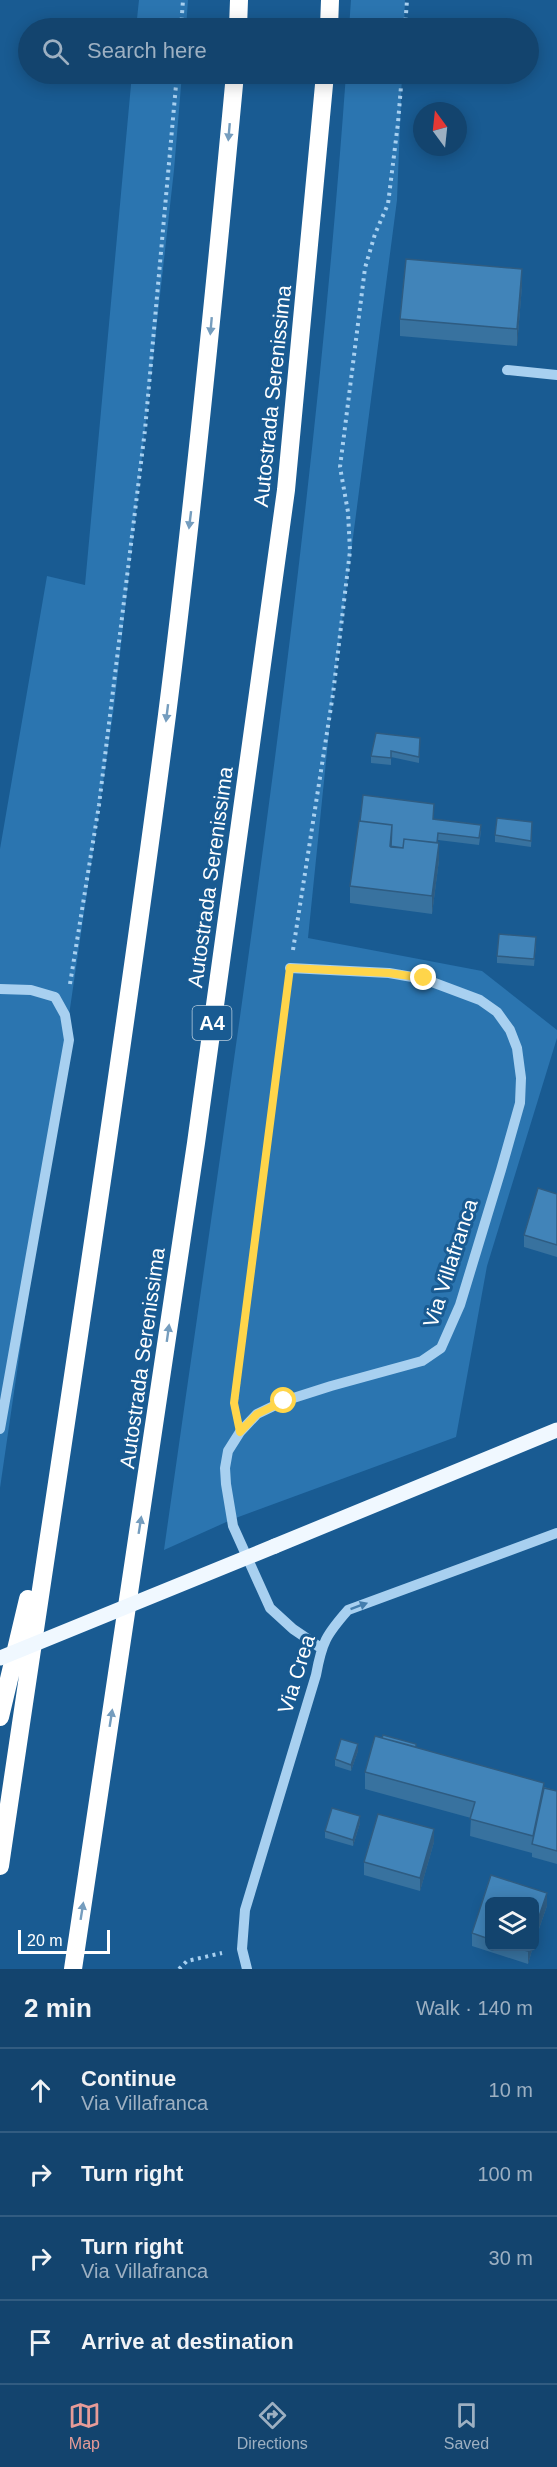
<!DOCTYPE html>
<html lang="en">
<head>
<meta charset="utf-8">
<style>
  body { margin:0; font-family:Helvetica,sans-serif; background:#1c4b73; color:#f1f3f6 }
  .controls { position:absolute; right:18px; bottom:18px; display:grid; overflow:hidden; border-radius:9px; box-shadow:0 3px 15px #0003 }
  .controls button { width:54px; height:54px; display:grid; place-items:center; padding:0; border:0; border-bottom:2px solid #325c81; background:#13446e; color:#f1f3f6; font:30px sans-serif }
  .compass { position:absolute; left:413px; top:102px; width:54px; height:54px; border-radius:50%; background:#13446e; box-shadow:0 3px 15px #0003; rotate:345deg }
  .scale { position:absolute; left:18px; bottom:15px; width:92px; box-sizing:border-box; padding-left:6px; border:3px solid #fff; border-top:0; font-size:16px; line-height:21px; white-space:nowrap; color:#fff; -webkit-text-stroke:4px #195b92; paint-order:stroke }
  .stop { position:absolute; width:18px; height:18px; margin:-14px; border:4px solid #ffd54a; border-radius:50%; background:#fff }
  .stop.end { background:#ffd54a; border-color:#fff; box-shadow:0 2px 6px #0008 }
  .list { margin:0; padding:0; list-style:none }
  h2 { display:flex; justify-content:space-between; align-items:center; height:78px; margin:0; padding:0 24px; font-size:26px }
  h2 small { font-size:20px; font-weight:400; color:#9db0c2 }
  .list li { display:grid; grid-template-columns:39px 1fr auto; gap:18px; align-items:center; box-sizing:border-box; height:84px; padding:0 24px; border-top:2px solid #325c81 }
  .list b { display:block; font-size:22px; white-space:nowrap }
  .list p { margin:0; font-size:20px; white-space:nowrap; color:#9db0c2 }
  .list em { font-size:20px; font-style:normal; color:#9db0c2 }
  .icon { flex:none; width:33px; height:33px; fill:none; stroke:currentColor; stroke-width:2; stroke-linecap:round; stroke-linejoin:round }
  .map { position:relative; flex:none; width:557px; height:1969px; overflow:hidden }
  .search { position:absolute; background:#13446e; box-shadow:0 3px 15px #0003; left:18px; right:18px; top:18px; height:66px; display:flex; align-items:center; gap:15px; box-sizing:border-box; padding:0 21px; border-radius:33px; color:#9db0c2; font-size:22px }
  .sheet { height:414px; background:#13446e }
  nav { display:flex; justify-content:space-around; align-items:center; box-sizing:border-box; height:84px; border-top:2px solid #325c81; background:#13446e; font-size:16px; color:#9db0c2 }
  nav a { display:grid; justify-items:center; gap:3px }
  nav .on { color:#e69b98 }
  .map>svg:first-child { display:block }
  .green { fill:#2b75b0 }
  .lines { fill:none; stroke-linecap:round; stroke-linejoin:round }
  .path { stroke:#a8d0f0; stroke-width:4; stroke-dasharray:3 4.5; stroke-linecap:butt }
  .minor { stroke:#a8d0f0; stroke-width:10 }
  .major { stroke:#f0f8ff; stroke-width:15 }
  .highway { stroke:#fff; stroke-width:18 }
  .major-bridge { stroke:#f0f8ff; stroke-width:15 }
  .wall { fill:#38729f }
  .shaded-wall { fill:#2e5c82 }
  .building { fill:#4184b9; stroke:#2e5c82; stroke-width:1.5 }
  .oneway { fill:#759dbe }
  .oneway2 { fill:#447eae }
  .route { stroke:#ffd54a; stroke-width:8 }
  .labels { text-anchor:middle; dominant-baseline:central; stroke-width:6; stroke-linejoin:round; paint-order:stroke }
  .shield { fill:#195b92; stroke:#bacede; stroke-width:1.5 }
  .shield-label { font-size:20px; font-weight:bold; fill:#fff }
  .street-label { font-size:21px; fill:#fff; stroke:#195b92 }
</style>
</head>
<body>
<div class="map">
<svg width="557" height="1969" viewBox="0 0 557 1969">
  <rect width="100%" height="100%" fill="#195b92"/>
  <!-- green -->
  <path class="green" d="M139,0H188L186,28H136Z
    M351,0H405L404,28H349Z
    M132,74H182L174,170L114,707L0,1488V849L47,576L85,585Z
    M346,74H402L397,200L334,683L308,938L482,971L557,1030V1038L487,1266L456,1437L233,1519L164,1550C233,1059 311,568 346,74Z"/>
  <g class="lines">
    <!-- path -->
    <path class="path" d="M181,28L183,0
      M405,28L407,0
      M293,950L333,694L350,551L348,512L340,467L365,268L375,234L388,204L398,123L402,74
      M70,984L99,805L145,430L177,74
      M235,1408L288,987
      M179,1969L187,1961L222,1953"/>
    <!-- minor -->
    <path class="minor" d="M507,370L557,375
      M290,968L389,973L424,979L480,1000L497,1012L510,1030L517,1048L521,1078L520,1103L501,1170L460,1305L441,1348L422,1361L331,1386L284,1401L257,1414L240,1432L228,1451L225,1468L226,1484L233,1526L270,1608L293,1629L321,1648
      M0,989L31,990L55,997L65,1015L69,1040L0,1429
      M247,1969L242,1949L245,1910L316,1675C322,1642 326,1635 348,1610L557,1533"/>
    <!-- major -->
    <path class="major" d="M275,1546L557,1430"/>
    <!-- highway -->
    <path class="highway" d="M238,28L239,0
      M329,28L330,0
      M0,1717L28,1599
      M0,1866C56,1482 117,1099 167,715C194,502 215,288 235,74
      M73,1969L196,1143L286,490L325,74"/>
    <!-- major-bridge -->
    <path class="major-bridge" d="M0,1658L275,1546"/>
  </g>
  <!-- wall -->
  <path class="wall" d="M522,286L517,346L400,336V319Z
    M420,738L419,763L391,757V765L371,763V756Z
    M434,810L433,819L481,831L479,845L438,840L439,860L432,914L350,903V886Z
    M532,829L531,847L495,842V835Z
    M536,944L534,966L497,963V956Z
    M557,1194V1257L524,1247V1235Z
    M416,1748L557,1791V1864L532,1857V1853L470,1836L471,1818L365,1789V1772Z
    M358,1751L351,1771L335,1766V1759Z
    M360,1823L353,1846L325,1838V1831Z
    M434,1842L420,1891L364,1875V1862Z
    M491,1875L547,1893V1906L534,1943V1902H489V1947H533L528,1964L472,1946V1933Z"/>
  <!-- shaded-wall -->
  <path class="shaded-wall" d="M522,269V286L517,346V329Z
    M439,843V860L432,914V896Z
    M358,1744V1751L351,1771V1765Z
    M360,1816V1823L353,1846V1840Z
    M434,1829V1842L420,1891V1878Z
    M547,1893V1906L534,1943V1931Z
    M529,1947H533L528,1964V1951Z"/>
  <!-- building -->
  <path class="building" d="M406,259L522,269L517,329L400,319Z
    M376,733L420,738L419,757L391,751V758L371,756Z
    M363,795L434,804L433,819L481,825L479,838L438,833L437,843L404,839L403,848L391,847L392,825L360,821Z
    M497,818L532,822L531,841L495,835Z
    M359,821L392,825L390,846L403,848L404,839L439,843L432,896L350,886Z
    M499,934L536,937L534,959L497,956Z
    M538,1188L557,1194V1245L524,1235Z
    M383,1735L416,1744V1747L382,1738Z
    M375,1736L544,1783L533,1836L470,1819L475,1802L365,1772Z
    M341,1739L358,1744L351,1765L335,1759Z
    M544,1788L557,1791V1851L532,1844Z
    M332,1808L360,1816L353,1840L325,1831Z
    M378,1814L434,1829L420,1878L364,1862Z
    M491,1875L547,1893L534,1931V1902H489V1939L472,1933Z
    M513,1947H529L528,1951Z"/>
  <!-- one-way arrows -->
  <defs><path id="oneway-solid" d="M-6-.8H1V-3.2L6.5 0L1 3.2V.8H-6Z" transform="scale(1.5)"/></defs>
  <g class="oneway">
    <use href="#oneway-solid" transform="translate(229 132) rotate(95)"/>
    <use href="#oneway-solid" transform="translate(211 326) rotate(95)"/>
    <use href="#oneway-solid" transform="translate(190 520) rotate(97)"/>
    <use href="#oneway-solid" transform="translate(167 713) rotate(97)"/>
    <use href="#oneway-solid" transform="translate(168 1333) rotate(-82)"/>
    <use href="#oneway-solid" transform="translate(140 1525) rotate(-81)"/>
    <use href="#oneway-solid" transform="translate(111 1718) rotate(-81)"/>
    <use href="#oneway-solid" transform="translate(82 1911) rotate(-81)"/>
  </g>
  <use class="oneway2" href="#oneway-solid" transform="translate(359 1606) rotate(-20)"/>
  <g class="lines">
    <!-- route -->
    <path class="route" d="M284,1401L257,1414L240,1432L234,1403L290,968L389,973L424,978"/>
  </g>
  <g class="labels">
    <!-- shield labels -->
    <rect class="shield" x="192.5" y="1006" width="39" height="34" rx="4.5"/>
    <g class="shield-label">
      <text x="212" y="1023">A4</text>
    </g>
    <!-- street labels -->
    <g class="street-label">
      <text transform="translate(272 396) rotate(-84)">Autostrada Serenissima</text>
      <text transform="translate(210 877) rotate(-82)">Autostrada Serenissima</text>
      <text transform="translate(450 1263) rotate(-72)">Via Villafranca</text>
      <text transform="translate(142 1358) rotate(-82)">Autostrada Serenissima</text>
      <text transform="translate(296 1674) rotate(-73)">Via Crea</text>
    </g>
  </g>
</svg>
<div class="controls">
<button><svg class="icon" aria-label="layers" viewBox="0 0 24 24"><path d="M12 4l9 5-9 5-9-5zM3 14l9 5 9-5"/></svg></button>
</div>
<svg class="compass" viewBox="-18 -18 36 36"><path d="M0-13l5 13h-10z" fill="#e53935"/><path d="M0 13l5-13h-10z" fill="#9db0c2"/></svg>
<div class="scale">20 m</div>
<div class="stop" style="left:284px;top:1401px"></div>
<div class="stop end" style="left:424px;top:978px"></div>
<div class="search"><svg class="icon" aria-label="search" viewBox="0 0 24 24"><circle cx="10" cy="10" r="6"/><path d="M15 15l6 6"/></svg>Search here</div>
</div>
<section class="sheet">
<h2>2 min<small>Walk · 140 m</small></h2>
<ul class="list">
<li><svg class="icon" aria-label="ahead" viewBox="0 0 24 24"><path d="M12 20V5M6 11l6-6 6 6"/></svg><div><b>Continue</b><p>Via Villafranca</p></div><em>10 m</em></li>
<li><svg class="icon" aria-label="right" viewBox="0 0 24 24"><path d="M7 20v-9h11M14 6l5 5-5 5"/></svg><div><b>Turn right</b></div><em>100 m</em></li>
<li><svg class="icon" aria-label="right" viewBox="0 0 24 24"><path d="M7 20v-9h11M14 6l5 5-5 5"/></svg><div><b>Turn right</b><p>Via Villafranca</p></div><em>30 m</em></li>
<li><svg class="icon" aria-label="arrive" viewBox="0 0 24 24"><path d="M6 21V4h12l-3 4 3 4H6"/></svg><div><b>Arrive at destination</b></div></li>
</ul>
</section>
<nav>
<a class="on"><svg class="icon" aria-label="map" viewBox="0 0 24 24"><path d="M3 6l6-2 6 2 6-2v14l-6 2-6-2-6 2zM9 4v14M15 6v14"/></svg>Map</a>
<a><svg class="icon" aria-label="directions" viewBox="0 0 24 24"><path d="M12 3l9 9-9 9-9-9zM9 14v-3h6M13 9l2 2-2 2"/></svg>Directions</a>
<a><svg class="icon" aria-label="saved" viewBox="0 0 24 24"><path d="M7 4h10v16l-5-4-5 4z"/></svg>Saved</a>
</nav>
</body>
</html>
